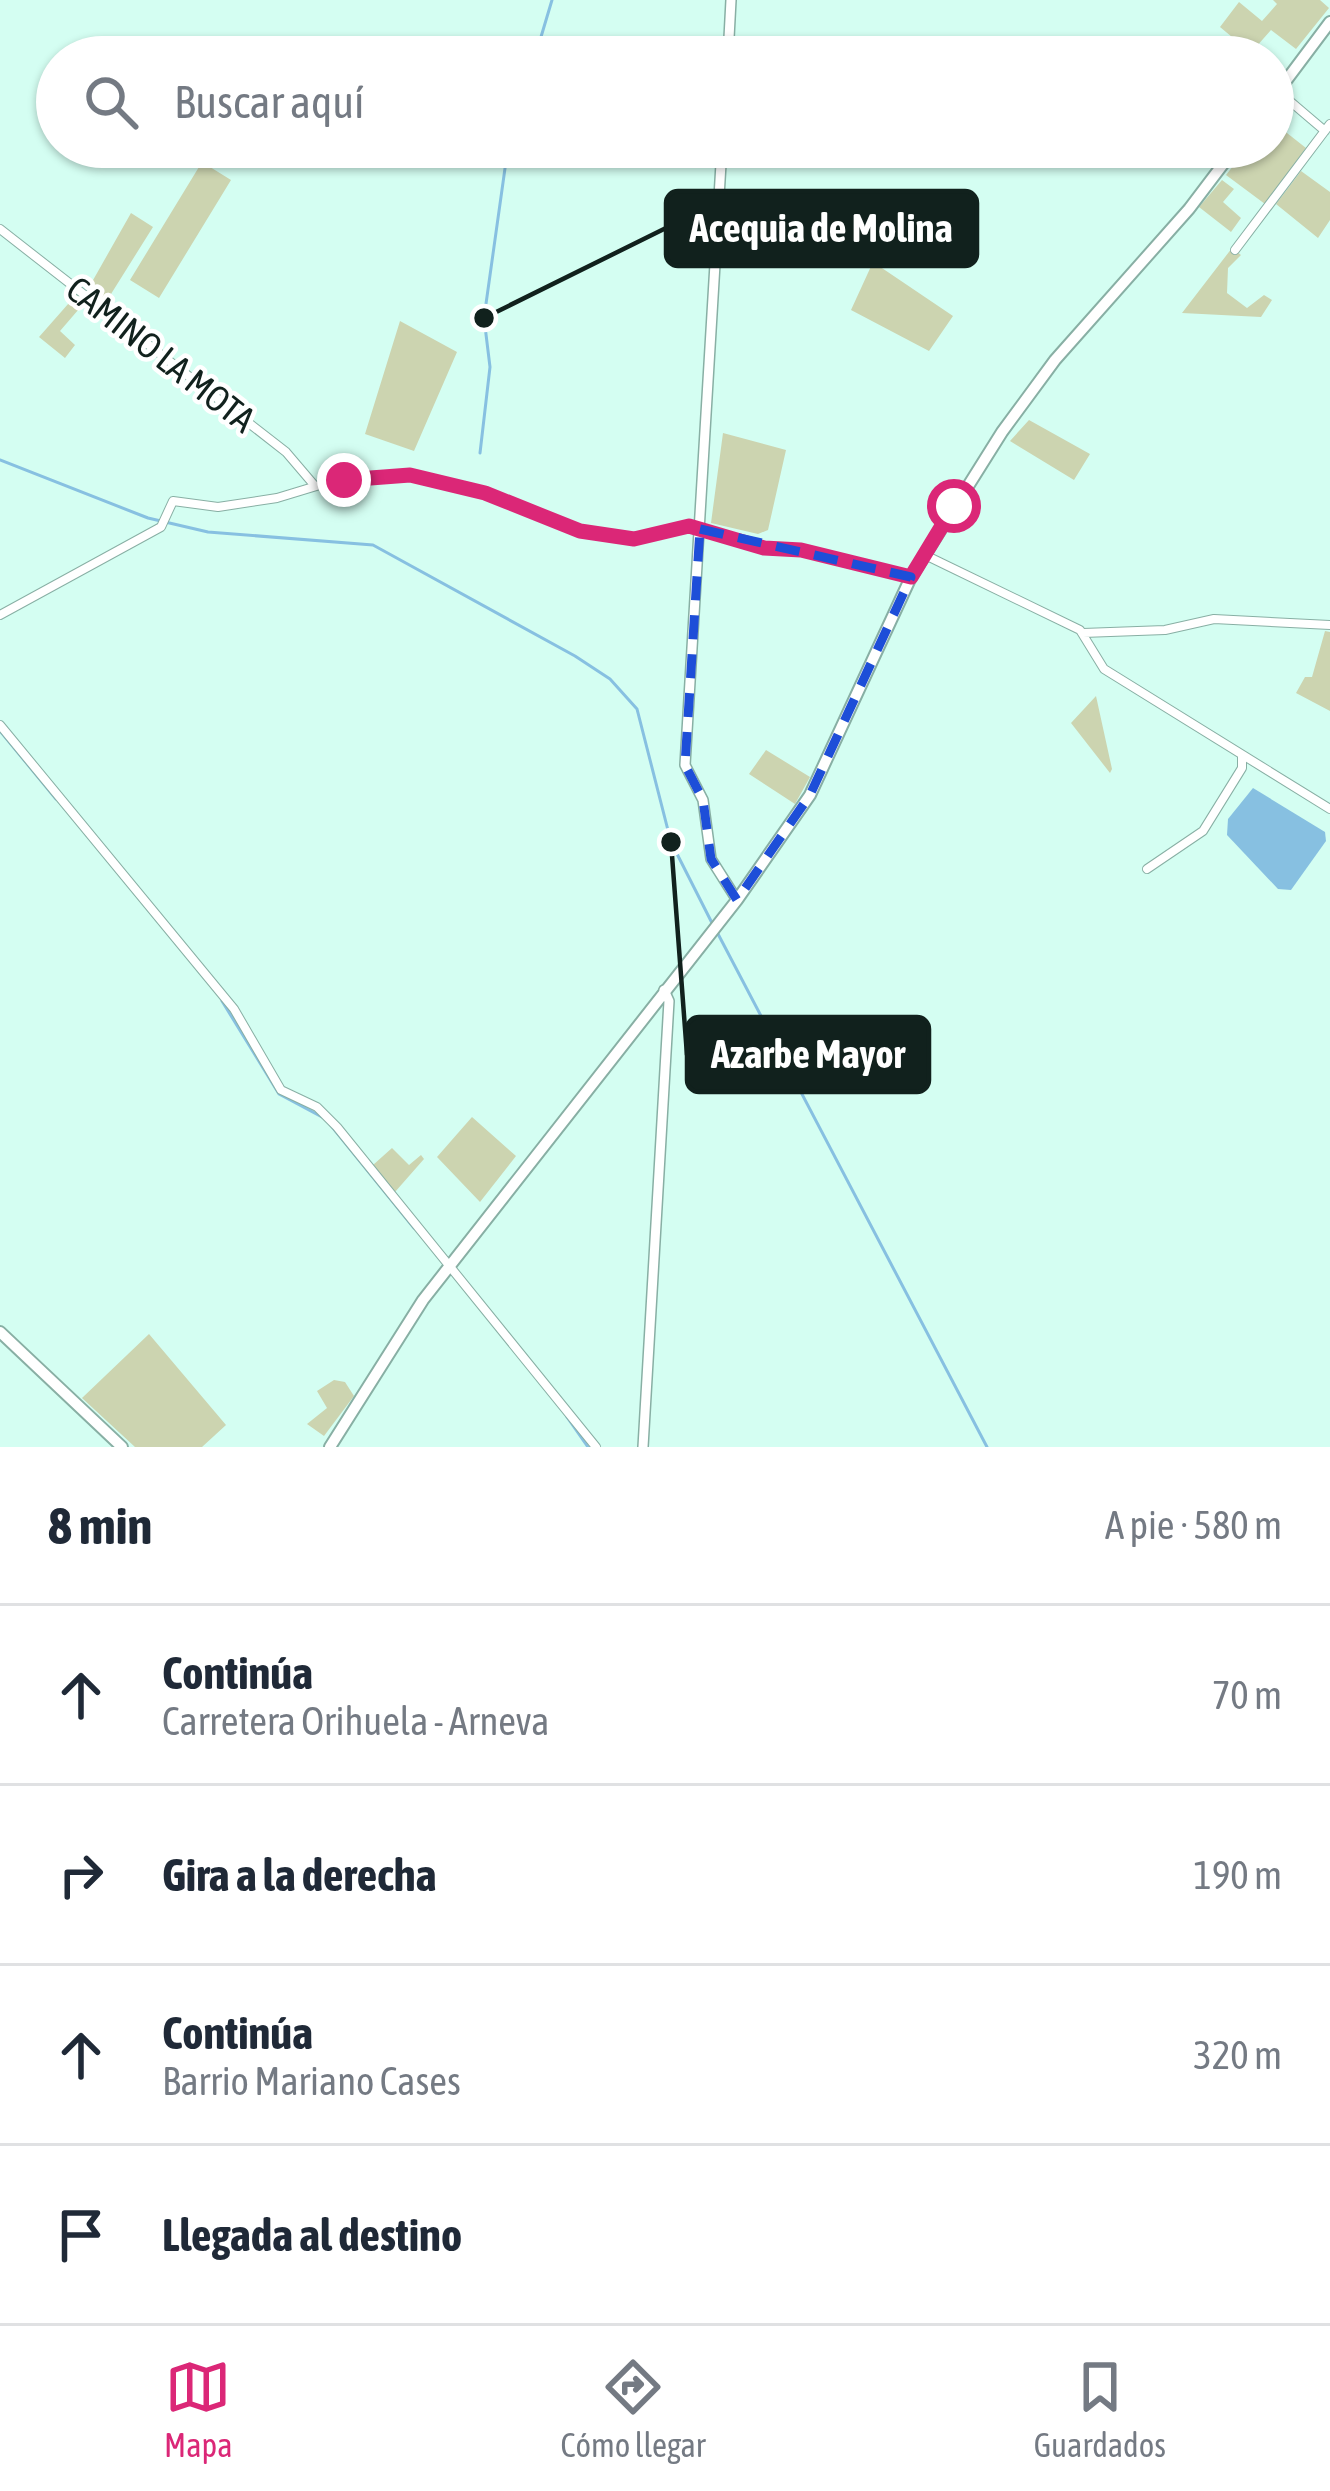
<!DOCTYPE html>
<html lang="es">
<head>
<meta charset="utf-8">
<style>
  body { margin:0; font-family:"Asap Condensed",sans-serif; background:#f2f2f3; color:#1f2937 }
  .stop { position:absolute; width:36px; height:36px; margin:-27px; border:9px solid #db2777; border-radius:50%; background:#fff }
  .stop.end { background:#db2777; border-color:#fff; box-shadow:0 3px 12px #0008 }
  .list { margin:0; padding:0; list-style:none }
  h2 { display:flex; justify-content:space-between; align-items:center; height:156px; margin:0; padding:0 48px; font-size:51px }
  h2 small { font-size:39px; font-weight:400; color:#747a83 }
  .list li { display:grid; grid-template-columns:78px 1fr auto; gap:36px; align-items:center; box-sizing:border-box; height:180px; padding:0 48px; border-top:3px solid #e0e1e3 }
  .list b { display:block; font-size:45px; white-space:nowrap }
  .list p { margin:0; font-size:39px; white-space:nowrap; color:#747a83 }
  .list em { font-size:39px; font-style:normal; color:#747a83 }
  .icon { flex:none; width:66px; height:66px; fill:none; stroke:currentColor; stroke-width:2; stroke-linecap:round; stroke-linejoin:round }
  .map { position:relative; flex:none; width:1330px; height:1447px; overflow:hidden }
  .search { position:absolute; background:#fff; box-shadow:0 3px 9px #0004; left:36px; right:36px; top:36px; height:132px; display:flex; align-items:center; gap:30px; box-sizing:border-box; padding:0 42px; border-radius:66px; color:#747a83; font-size:45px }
  .sheet { height:876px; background:#fff }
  nav { display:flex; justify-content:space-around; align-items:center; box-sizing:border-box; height:168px; border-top:3px solid #e0e1e3; background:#fff; font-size:33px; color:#747a83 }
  nav a { display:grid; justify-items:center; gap:6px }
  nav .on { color:#db2777 }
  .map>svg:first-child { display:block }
  .green { fill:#ccd4b0 }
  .water { fill:#87c0e1 }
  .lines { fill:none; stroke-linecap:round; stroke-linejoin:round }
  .stream { stroke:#87c0e1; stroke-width:3 }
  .minor-casing { stroke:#88afa4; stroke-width:10 }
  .tertiary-casing { stroke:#88afa4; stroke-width:12 }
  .secondary-casing { stroke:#88afa4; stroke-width:14 }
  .minor { stroke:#fff; stroke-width:8 }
  .tertiary { stroke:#fff; stroke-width:9 }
  .secondary { stroke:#fff; stroke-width:10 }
  .route { stroke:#db2777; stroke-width:15 }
  .marked { fill:none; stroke:#1d4ed8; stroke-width:9; stroke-dasharray:24 15; stroke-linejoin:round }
  .labels { text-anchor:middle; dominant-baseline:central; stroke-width:9; stroke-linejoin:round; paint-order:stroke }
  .street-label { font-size:36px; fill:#11211d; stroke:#fff }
  .leader { fill:none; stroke:#11211d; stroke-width:4.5 }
  .callout-dot { fill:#11211d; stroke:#fff; stroke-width:4.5 }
  .callout { fill:#11211d; stroke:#11211d; stroke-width:4.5 }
  .callout-label { font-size:39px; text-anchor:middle; font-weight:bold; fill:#fff }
</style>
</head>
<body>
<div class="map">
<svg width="1330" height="1447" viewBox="0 0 1330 1447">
  <rect width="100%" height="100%" fill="#d4fef2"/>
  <!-- green -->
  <path class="green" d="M1273,0H1320L1329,8L1296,49L1271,30L1256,47L1267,57H1256L1220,27L1239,2L1262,21L1277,4Z
    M1273,122L1306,148L1265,204L1226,175L1248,147H1273Z
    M202,162L231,180L159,298L130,280Z
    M1301,171L1330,192V220L1318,238L1276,204Z
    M1222,180L1234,189L1223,202L1241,218L1231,232L1199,207Z
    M131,213L153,227L106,302L88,289Z
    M1232,248L1241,255L1228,268L1227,293L1247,308L1264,295L1272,300L1261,317L1182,313Z
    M873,262L953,316L929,351L851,310Z
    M76,295L85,302L60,331L75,345L65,358L39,337Z
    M400,321L457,352L414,451L365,434Z
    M1029,420L1090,454L1074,480L1010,441Z
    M723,433L786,450L768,530L758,534L711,523Z
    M1325,631L1330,632V711L1296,693L1305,677H1312Z
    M1096,696L1112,769L1110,773L1071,723Z
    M766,750L810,777L795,804L749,774Z
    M472,1117L516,1156L480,1202L437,1157Z
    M392,1148L409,1165L421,1155L424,1159L395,1192L373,1165Z
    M149,1334L226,1425L202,1447H135L82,1398Z
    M334,1380L345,1382L354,1396L324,1436L307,1424L327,1408L317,1391Z"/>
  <!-- water -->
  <path class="water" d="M1253,788L1325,832L1326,841L1291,890L1278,889L1227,835L1228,819Z"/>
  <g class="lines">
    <!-- stream -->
    <path class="stream" d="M535,57L552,0
      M480,453L490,367L484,318L508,147
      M0,460L148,518L208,532L373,545L575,656L610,679L637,709L671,842L712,923
      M1,732L56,799
      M717,932L987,1447
      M222,1001L279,1094L322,1117
      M329,1123L414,1228
      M567,1417L588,1447"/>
    <!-- minor casing -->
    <g class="minor-casing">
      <path id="minor" d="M1278,91L1325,131
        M0,229L286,452L315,486
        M1235,250L1330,124
        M925,555L1080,630L1104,669L1330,809
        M0,615L161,527L173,501L218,507L277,498L333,481L410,475L485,493L580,531L634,539L689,527L764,548L801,550L911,577
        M1083,633L1165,630L1214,619L1330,625
        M0,725L234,1009L281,1090L317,1107L337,1127L596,1447
        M1147,869L1203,831L1242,768V756"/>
    </g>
    <!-- tertiary casing -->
    <g class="tertiary-casing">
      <path id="tertiary" d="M728,57L731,0
        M722,147L685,765L703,800L711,859L737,900
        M643,1447L669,1001L664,990"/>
    </g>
    <!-- secondary casing -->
    <g class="secondary-casing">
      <path id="secondary" d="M1273,98L1330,22
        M0,1332L122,1447
        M330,1447L423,1300L737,900L810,795L911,577L1002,432L1055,360L1189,209L1236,147"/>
    </g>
    <!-- minor -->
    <use href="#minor" class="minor"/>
    <!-- tertiary -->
    <use href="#tertiary" class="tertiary"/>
    <!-- secondary -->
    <use href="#secondary" class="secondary"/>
  </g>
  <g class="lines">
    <!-- route -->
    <path class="route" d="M344,480L410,475L485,493L580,531L634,539L689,526L764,548L801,550L911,577L954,506"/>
  </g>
  <!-- marked area -->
  <path class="marked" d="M700,529L911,577L810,795L737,900L711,859L703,800L685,765Z"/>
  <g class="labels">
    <!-- street labels -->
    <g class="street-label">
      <text transform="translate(161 354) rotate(38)">CAMINO LA MOTA</text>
    </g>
  </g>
  <!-- callouts -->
  <path class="leader" d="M484 318L666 228M671 842L687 1055"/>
  <g class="callout-dot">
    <circle cx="484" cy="318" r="12"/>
    <circle cx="671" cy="842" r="12"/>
  </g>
  <g class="callout">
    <rect x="666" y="191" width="311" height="75" rx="12"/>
    <rect x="687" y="1017" width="242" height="75" rx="12"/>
  </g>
  <g class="callout-label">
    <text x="821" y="242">Acequia de Molina</text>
    <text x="808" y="1068">Azarbe Mayor</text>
  </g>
</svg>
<div class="stop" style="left:954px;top:506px"></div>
<div class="stop end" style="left:344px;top:480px"></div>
<div class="search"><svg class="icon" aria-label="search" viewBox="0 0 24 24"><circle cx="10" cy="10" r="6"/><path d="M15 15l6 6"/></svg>Buscar aquí</div>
</div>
<section class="sheet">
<h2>8 min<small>A pie · 580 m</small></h2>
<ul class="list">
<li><svg class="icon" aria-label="ahead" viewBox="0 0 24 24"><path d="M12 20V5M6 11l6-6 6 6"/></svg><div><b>Continúa</b><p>Carretera Orihuela - Arneva</p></div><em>70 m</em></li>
<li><svg class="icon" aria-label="right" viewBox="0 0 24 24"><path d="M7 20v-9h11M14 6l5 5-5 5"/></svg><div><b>Gira a la derecha</b></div><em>190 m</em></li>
<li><svg class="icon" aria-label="ahead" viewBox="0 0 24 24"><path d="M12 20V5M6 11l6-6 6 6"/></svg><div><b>Continúa</b><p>Barrio Mariano Cases</p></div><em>320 m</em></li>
<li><svg class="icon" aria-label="arrive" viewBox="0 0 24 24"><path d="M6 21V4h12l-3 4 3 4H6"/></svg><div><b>Llegada al destino</b></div></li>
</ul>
</section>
<nav>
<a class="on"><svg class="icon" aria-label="map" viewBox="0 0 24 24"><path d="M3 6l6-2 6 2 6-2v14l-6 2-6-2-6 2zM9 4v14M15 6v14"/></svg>Mapa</a>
<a><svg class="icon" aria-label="directions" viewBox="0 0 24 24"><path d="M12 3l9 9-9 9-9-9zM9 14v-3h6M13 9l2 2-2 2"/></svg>Cómo llegar</a>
<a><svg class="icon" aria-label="saved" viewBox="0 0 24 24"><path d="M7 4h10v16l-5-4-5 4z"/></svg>Guardados</a>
</nav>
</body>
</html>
